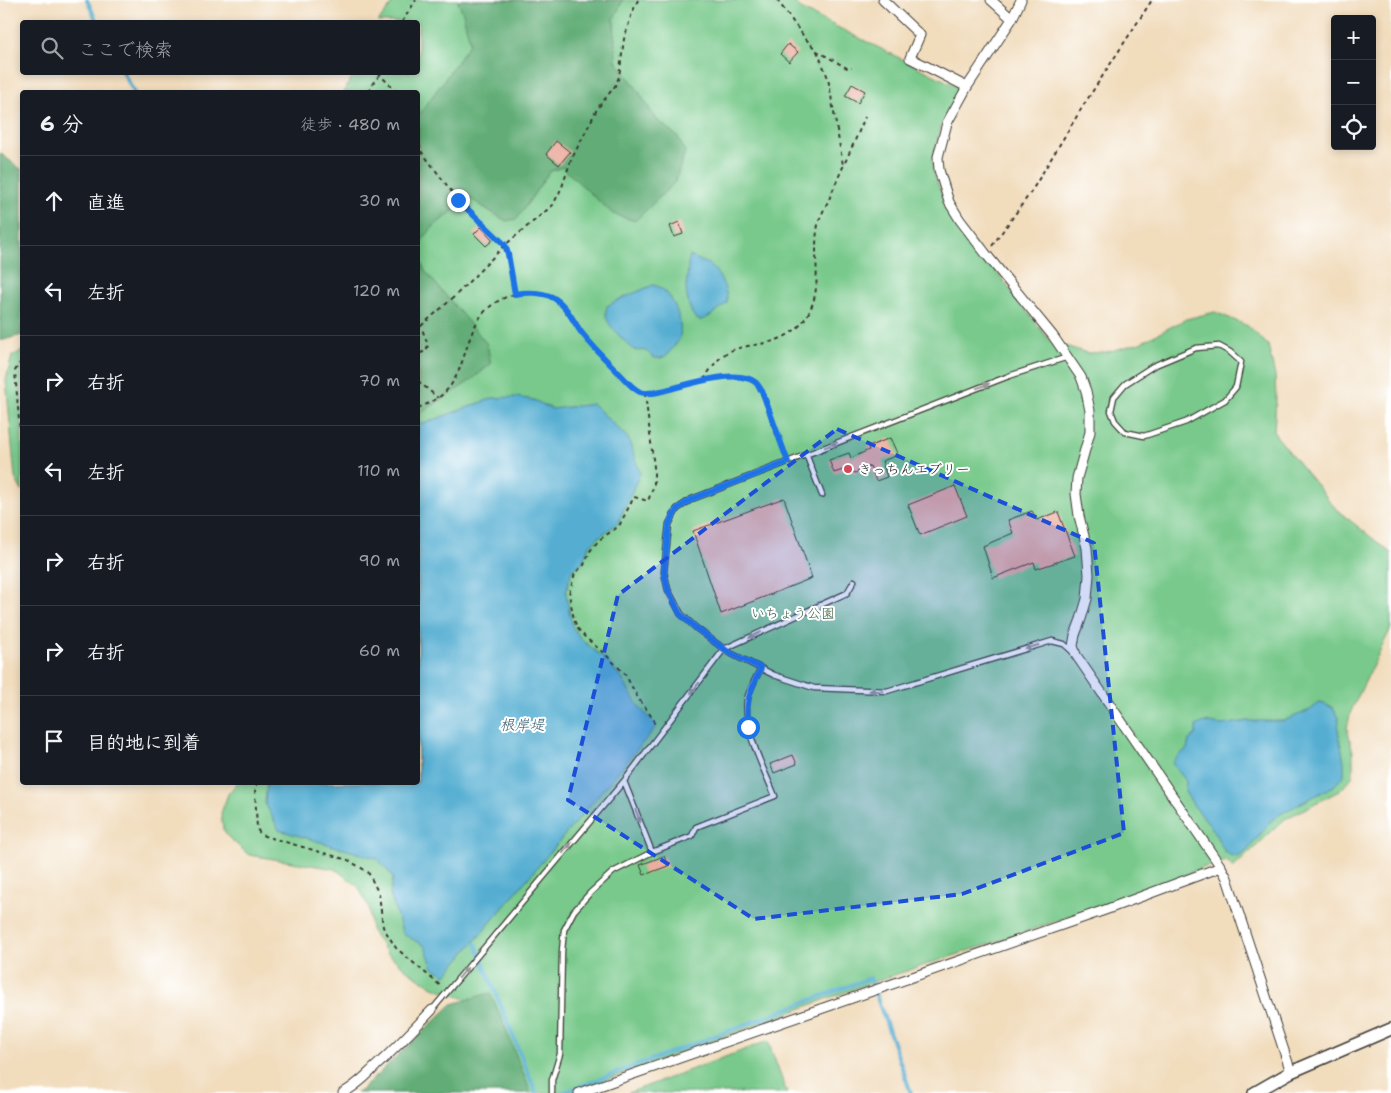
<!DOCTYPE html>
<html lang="ja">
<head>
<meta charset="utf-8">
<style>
  body { margin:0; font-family:"Shantell Sans","Klee One",sans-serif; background:#20242c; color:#f1f3f6 }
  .controls { position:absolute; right:15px; top:15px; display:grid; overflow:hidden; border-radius:5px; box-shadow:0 2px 8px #0003 }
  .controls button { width:45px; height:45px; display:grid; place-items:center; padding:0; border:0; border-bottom:1px solid #363941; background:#171b24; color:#f1f3f6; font:25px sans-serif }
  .stop { position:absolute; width:15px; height:15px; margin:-11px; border:4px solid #1a73e8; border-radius:50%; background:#fff }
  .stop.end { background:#1a73e8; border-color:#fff; box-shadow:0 1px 5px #0008 }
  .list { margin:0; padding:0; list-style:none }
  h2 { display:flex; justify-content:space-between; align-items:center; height:65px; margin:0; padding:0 20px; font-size:21px }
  h2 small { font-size:16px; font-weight:400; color:#9ea1a6 }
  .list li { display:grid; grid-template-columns:32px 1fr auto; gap:15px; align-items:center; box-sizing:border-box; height:90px; padding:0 20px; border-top:1px solid #363941 }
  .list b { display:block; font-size:19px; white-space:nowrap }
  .list em { font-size:16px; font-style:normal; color:#9ea1a6 }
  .icon { flex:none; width:28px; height:28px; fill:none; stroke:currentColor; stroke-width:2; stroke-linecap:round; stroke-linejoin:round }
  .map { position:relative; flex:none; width:1391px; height:1093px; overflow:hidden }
  .search { position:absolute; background:#171b24; box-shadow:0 2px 8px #0003; left:20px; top:20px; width:400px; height:55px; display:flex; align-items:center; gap:12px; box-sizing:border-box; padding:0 18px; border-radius:5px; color:#9ea1a6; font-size:19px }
  .panel { position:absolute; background:#171b24; box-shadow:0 2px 8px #0003; left:20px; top:90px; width:400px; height:695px; border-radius:5px }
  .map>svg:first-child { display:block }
  .green { fill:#78c98b; stroke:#4a7254 }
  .forest { fill:#62ad77; stroke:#3f644a }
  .water { fill:#55aed2; stroke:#386577 }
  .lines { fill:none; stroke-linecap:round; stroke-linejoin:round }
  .stream { stroke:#55aed2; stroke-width:4 }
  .building { fill:#ebada0 }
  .service-casing { stroke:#3c3934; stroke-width:7 }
  .minor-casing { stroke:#3c3934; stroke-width:11 }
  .tertiary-casing { stroke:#3c3934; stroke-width:14 }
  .path { stroke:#3c3934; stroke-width:2; stroke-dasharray:4 4; stroke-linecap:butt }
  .service { stroke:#fff; stroke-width:4.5 }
  .minor { stroke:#fff; stroke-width:9 }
  .tertiary { stroke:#fff; stroke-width:11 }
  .oneway { fill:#999 }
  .route { stroke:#1a73e8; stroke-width:6 }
  .marked { fill:#1d4ed8; fill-opacity:0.2; stroke:#1d4ed8; stroke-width:4; stroke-dasharray:10 6; stroke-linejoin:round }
  .poi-dot { fill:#d1495b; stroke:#fff; stroke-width:2 }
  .labels { text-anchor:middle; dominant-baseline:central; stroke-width:4; stroke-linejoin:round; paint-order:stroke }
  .poi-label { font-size:14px; fill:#1c1c1c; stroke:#fff; text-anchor:start }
  .park-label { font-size:14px; fill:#416148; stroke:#fff }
  .water-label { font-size:15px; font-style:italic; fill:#365e6e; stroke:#fff }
</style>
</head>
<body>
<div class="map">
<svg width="1391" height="1093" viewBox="0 0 1391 1093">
  <rect width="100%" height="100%" fill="#fff"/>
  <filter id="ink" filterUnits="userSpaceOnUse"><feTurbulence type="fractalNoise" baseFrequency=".02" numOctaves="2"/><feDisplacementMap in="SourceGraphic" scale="10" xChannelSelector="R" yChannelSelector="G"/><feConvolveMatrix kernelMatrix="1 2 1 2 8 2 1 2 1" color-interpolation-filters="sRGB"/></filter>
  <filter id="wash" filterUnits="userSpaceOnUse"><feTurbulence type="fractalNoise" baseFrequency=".0096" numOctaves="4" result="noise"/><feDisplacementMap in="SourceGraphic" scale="20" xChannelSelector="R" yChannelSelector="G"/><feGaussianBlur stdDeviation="1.12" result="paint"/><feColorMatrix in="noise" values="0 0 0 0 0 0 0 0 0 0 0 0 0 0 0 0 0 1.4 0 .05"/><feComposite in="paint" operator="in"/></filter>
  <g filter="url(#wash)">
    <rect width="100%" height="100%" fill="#f1dcbc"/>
    <!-- green -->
    <path class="green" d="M395,0H793L801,9L960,88L961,93L941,126L932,160L935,177L949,211L1050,341L1087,353L1107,352L1140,343L1186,319L1215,312L1248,326L1268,345L1275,376L1276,399L1274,433L1337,510L1391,553V628L1351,711L1347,728L1353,752V776L1341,790L1285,819L1233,868L1227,861L1199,869L1170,882L999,941L867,984L572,1093H518L471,1001L433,987L408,971L388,954L371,930L369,908L358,886L335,869L249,855L228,837L223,829L221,813L228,794L237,783L418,782V92H344L354,73L418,72V22H378Z
      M22,351V491L15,478L6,380L12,356Z
      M768,1041L787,1093H628Z"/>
    <!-- forest -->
    <path class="forest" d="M457,0H623L614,19L616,61L635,86L656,119L678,137L685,152L675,182L635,221L613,214L562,167L549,172L517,219L506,221L469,198L434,226L418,245V116L450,72L470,43L463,13Z
      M0,153L22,170V335L0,341Z
      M418,255L425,271L487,344L491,364L470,381L418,415Z
      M490,993L501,1017L530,1091L526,1093H356L360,1091L452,1004Z"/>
    <!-- water -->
    <path class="water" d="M690,256C696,259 702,261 708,264C718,270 729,292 727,303C720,308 710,318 701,320C690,321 686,294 686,287C686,284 687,282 687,279C688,271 687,264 690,256Z
      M653,285C672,288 683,320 680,337C679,341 674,346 671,350C668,354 665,358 659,358C652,359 651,354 646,351C642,350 638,351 634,350C627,343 610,328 607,319C605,315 606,310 607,306L618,300Z
      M516,397L534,400L552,409L593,404L628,438L640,473L618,523L600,536L589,546L582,563L572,570L566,592L569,611L573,628L583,641L606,660L622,679L638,706L657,726L446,975L433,968L425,946L403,934L390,895L393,877L378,859L279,830L265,803L267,783L418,782V424L425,423L493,398Z
      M1319,703L1325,704L1333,708L1339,720L1338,730L1344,762V775L1334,786L1282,813L1272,820L1246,852L1237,857L1230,855L1225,852L1210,825L1194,806L1185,792L1186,781L1172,763L1179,755L1187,749L1189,740L1196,734V726L1204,722L1221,725L1248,721H1283L1310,710Z"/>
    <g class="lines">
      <!-- stream -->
      <path class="stream" d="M87,0L97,22
        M123,72L134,92
        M476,944L536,1093
        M562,1093L870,978L911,1093"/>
    </g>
    <g id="blocks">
      <!-- building -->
      <path class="building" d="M788,44L798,52L789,62L780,54Z
        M852,84L865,91L858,103L845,96Z
        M556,141L570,152L559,165L546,154Z
        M679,222L683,234L674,237L670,226Z
        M481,227L493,240L486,246L474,234Z
        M890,438L898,455L882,461L887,477L876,481L870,466L855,473L846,469L834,473L829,460L849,453L851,458L869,450L868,447Z
        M955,486L967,516L920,535L908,505Z
        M784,498L812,578L721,614L693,531Z
        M1032,511L1037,520L1058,512L1075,556L1036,569L1034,562L993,578L983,546L1013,533L1008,520Z
        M793,755L797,764L774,773L770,764Z
        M664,856L668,866L644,875L640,865Z"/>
    </g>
  </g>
  <g filter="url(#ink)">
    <use href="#blocks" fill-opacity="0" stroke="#3c3934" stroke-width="1"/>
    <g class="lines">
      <!-- service casing -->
      <g class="service-casing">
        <path id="service" d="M1219,346L1230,352L1241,362L1236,387L1225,400L1186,422L1144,436L1125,432L1115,421L1111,411L1114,397L1125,384L1153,366L1196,348Z
          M1068,357L1009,376L692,499L677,509L669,524L664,572L668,590L681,614L696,628L728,652L774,675L814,688L887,691L1052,641L1064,644L1073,652
          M806,454L822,495
          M624,781L652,852
          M432,1010L624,781L724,649L847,593L854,581
          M552,1093V1080L560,1054L562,951L564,930L574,911L590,893L613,872L652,852L692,836L696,827L775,796C764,769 743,730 747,700C749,689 756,678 761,668"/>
      </g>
      <!-- minor casing -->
      <g class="minor-casing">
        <path id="minor" d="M883,0L920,35L910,58L967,87
          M991,0L1012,19
          M1021,0L1012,19L967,87L947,123L938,157L939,170L949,202L960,220L986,254L1053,336L1081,377L1086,391L1090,411V432L1077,478L1076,494L1079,516L1087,548L1089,575L1087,599L1081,619L1075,635L1073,646L1076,655L1221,867L1227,878L1291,1072
          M343,1093C356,1086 366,1076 376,1066C396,1048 414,1029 432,1010
          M579,1093L1105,910L1221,867"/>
      </g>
      <!-- tertiary casing -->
      <g class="tertiary-casing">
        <path id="tertiary" d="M1254,1093L1291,1072L1391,1029"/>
      </g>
      <!-- path -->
      <path class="path" d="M777,0L805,38L817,51L847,68H852
        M402,22L416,0
        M817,51L828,78L843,165
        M381,72L380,75L397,92
        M369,92L373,83L379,76
        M418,136L421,151L418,171
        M421,151L458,200L505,245L508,254L515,294
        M992,246L1031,192L1083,106L1152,0
        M421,326L454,297L505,245L553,205L562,187L571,160L588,127L597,109L615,86L619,77L624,39L632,13L638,0
        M418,327L421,326L428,345L426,351L418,354
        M22,362L19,364L15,371L22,457
        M704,380C710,369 717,359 728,352C740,346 752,346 765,343C778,341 792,334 801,324C827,293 811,260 818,225C820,216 826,206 830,197C841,170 854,144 865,117
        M418,381L438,398
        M645,393L654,467V485L648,501L634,497L619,526L599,540L590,551L584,565L575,573L569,594L574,620L578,629L585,637L607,656L625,674L638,698L654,720V727
        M418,408C427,404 437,400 444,393C470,368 463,323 495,303C514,290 545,288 562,305C570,313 575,324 582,333C594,348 607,361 620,375C627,381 634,392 644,393C651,394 659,391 666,390C687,385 737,368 755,382C758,384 760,388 761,391L785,455
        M257,782L255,789L257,829L261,835L348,860L368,872L379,894L383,927L396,948L442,987"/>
      <!-- service -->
      <use href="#service" class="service"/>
      <!-- minor -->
      <use href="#minor" class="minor"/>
      <!-- tertiary -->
      <use href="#tertiary" class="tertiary"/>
    </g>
    <!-- one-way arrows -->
    <defs><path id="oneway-solid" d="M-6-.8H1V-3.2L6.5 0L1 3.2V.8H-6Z" transform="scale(1.25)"/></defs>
    <g class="oneway">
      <use href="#oneway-solid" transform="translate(983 386) rotate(-21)"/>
      <use href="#oneway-solid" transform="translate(831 445) rotate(-21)"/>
      <use href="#oneway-solid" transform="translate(755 635) rotate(155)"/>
      <use href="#oneway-solid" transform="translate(1032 647) rotate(163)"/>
      <use href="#oneway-solid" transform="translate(695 688) rotate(128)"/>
      <use href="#oneway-solid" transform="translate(876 691) rotate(-178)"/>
      <use href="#oneway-solid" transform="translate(638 816) rotate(68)"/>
      <use href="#oneway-solid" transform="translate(567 848) rotate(-50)"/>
      <use href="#oneway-solid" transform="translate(463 973) rotate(-50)"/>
    </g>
  </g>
  <g class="lines" filter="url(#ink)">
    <!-- route -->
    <path class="route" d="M458,200L505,245L508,254L515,294C526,292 542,292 552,297C566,304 573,321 581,332C592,346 605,359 617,371C624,378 631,388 640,392C648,395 658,392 666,390C686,385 737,368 755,382C758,384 760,389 762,391L788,462L692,499L677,509L669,524L664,572L668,590L680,614L696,628L728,652L761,668C750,691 745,701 748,727"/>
  </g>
  <!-- marked area -->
  <path class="marked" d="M837,429L1094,543L1124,833L962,894L754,919L568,800L618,595Z"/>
  <!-- markers -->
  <circle class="poi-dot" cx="848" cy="469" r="5"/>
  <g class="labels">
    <!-- poi labels -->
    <g class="poi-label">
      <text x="858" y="469">きっちんエブリー</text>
    </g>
    <!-- park labels -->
    <g class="park-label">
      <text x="793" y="613">いちょう公園</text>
    </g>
    <!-- water labels -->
    <g class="water-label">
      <text x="522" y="725">根岸堤</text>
    </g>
  </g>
</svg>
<div class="controls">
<button>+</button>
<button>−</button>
<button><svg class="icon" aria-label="locate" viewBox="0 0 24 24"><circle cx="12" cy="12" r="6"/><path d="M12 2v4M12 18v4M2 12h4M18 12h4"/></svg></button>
</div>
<div class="stop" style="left:748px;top:727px"></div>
<div class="stop end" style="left:458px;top:200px"></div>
<div class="search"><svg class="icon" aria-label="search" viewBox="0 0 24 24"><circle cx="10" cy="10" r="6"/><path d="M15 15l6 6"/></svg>ここで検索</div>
<section class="panel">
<h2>6 分<small>徒歩 · 480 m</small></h2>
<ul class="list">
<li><svg class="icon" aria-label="ahead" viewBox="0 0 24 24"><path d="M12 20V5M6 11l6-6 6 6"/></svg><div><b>直進</b></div><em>30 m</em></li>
<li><svg class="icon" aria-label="left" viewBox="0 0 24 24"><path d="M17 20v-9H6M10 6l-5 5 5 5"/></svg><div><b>左折</b></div><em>120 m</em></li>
<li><svg class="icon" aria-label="right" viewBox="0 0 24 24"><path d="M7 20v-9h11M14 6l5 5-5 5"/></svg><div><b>右折</b></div><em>70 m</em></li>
<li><svg class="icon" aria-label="left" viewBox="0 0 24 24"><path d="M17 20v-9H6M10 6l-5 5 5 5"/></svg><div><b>左折</b></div><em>110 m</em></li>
<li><svg class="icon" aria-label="right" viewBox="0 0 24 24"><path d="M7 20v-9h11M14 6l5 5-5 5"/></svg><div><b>右折</b></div><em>90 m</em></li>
<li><svg class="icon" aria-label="right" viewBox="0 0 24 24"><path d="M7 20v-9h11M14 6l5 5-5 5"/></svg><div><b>右折</b></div><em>60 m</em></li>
<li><svg class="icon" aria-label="arrive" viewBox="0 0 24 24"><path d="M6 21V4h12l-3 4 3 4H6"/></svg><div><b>目的地に到着</b></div></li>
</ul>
</section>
</div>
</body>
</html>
